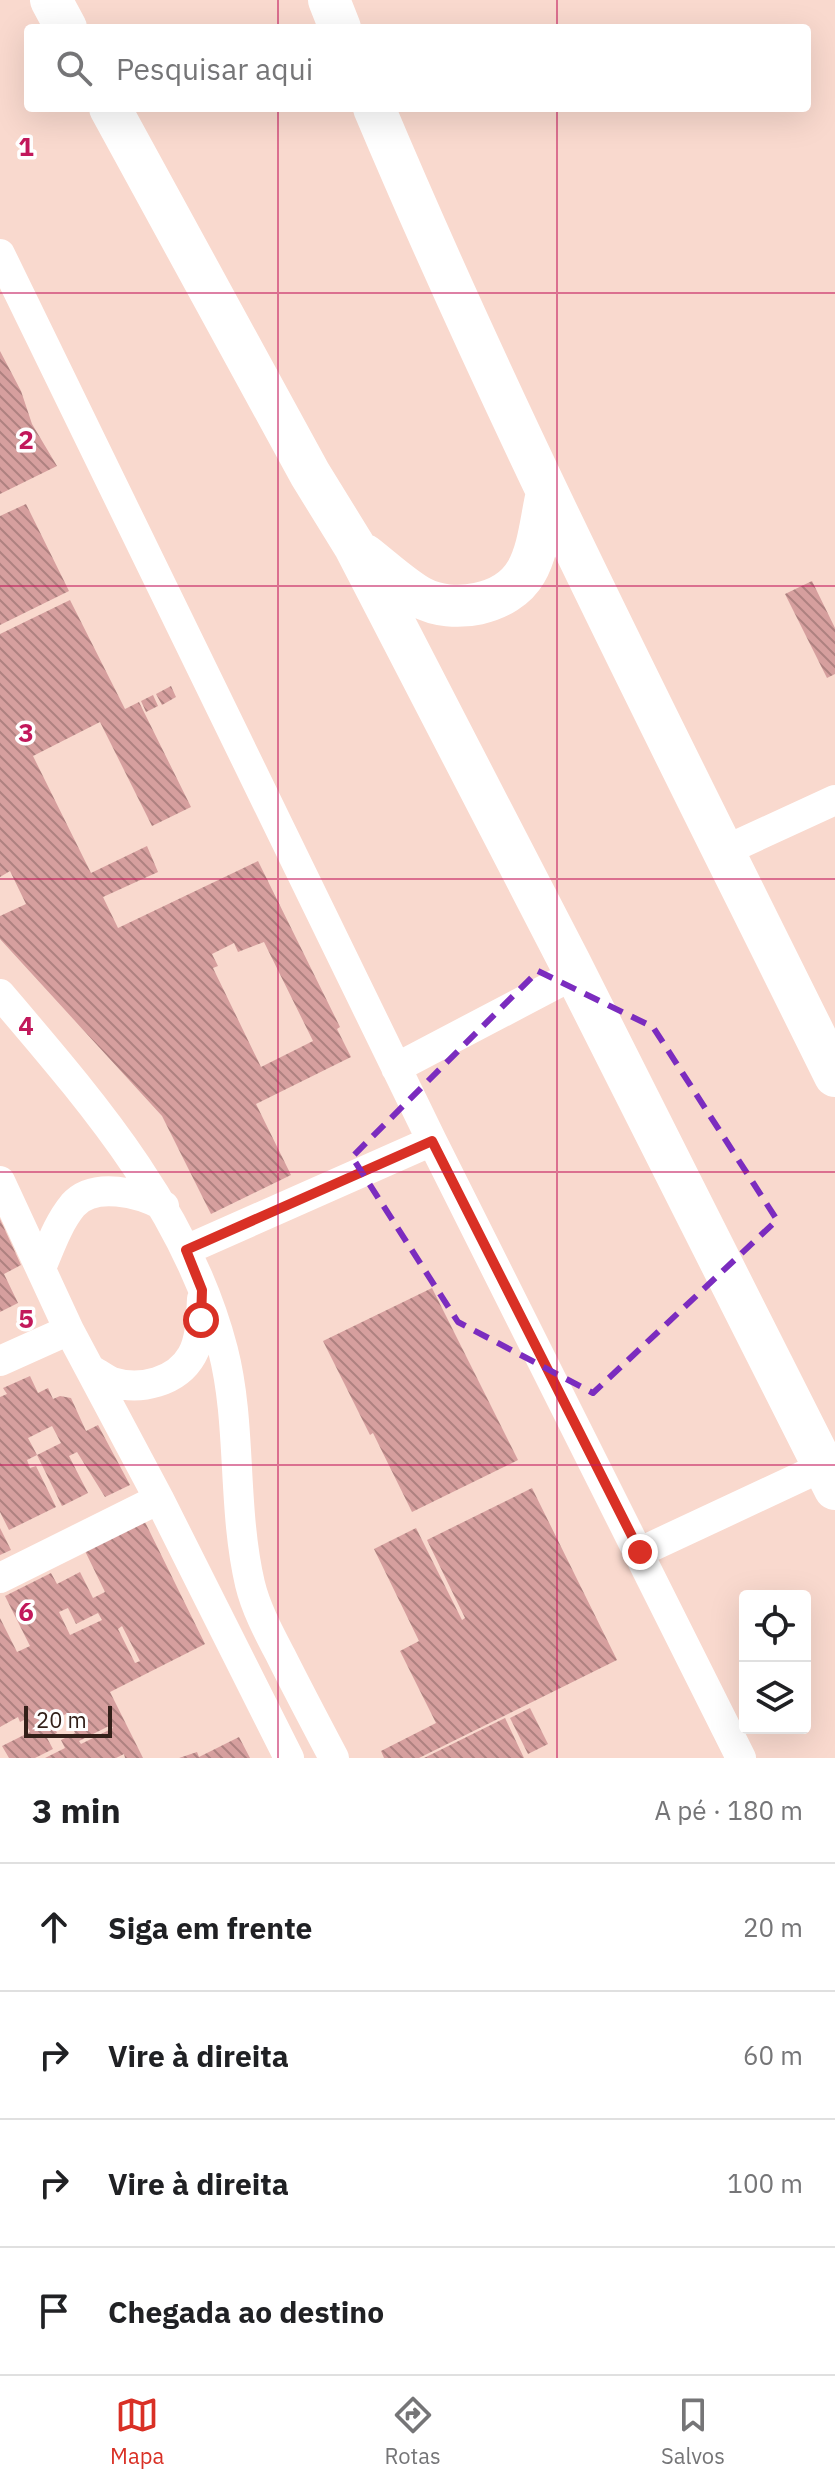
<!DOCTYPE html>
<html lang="pt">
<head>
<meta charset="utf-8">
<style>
  body { margin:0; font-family:"IBM Plex Sans",sans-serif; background:#f2f2f2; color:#202124 }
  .controls { position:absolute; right:24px; bottom:24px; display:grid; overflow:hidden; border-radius:8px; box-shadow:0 8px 32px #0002 }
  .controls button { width:72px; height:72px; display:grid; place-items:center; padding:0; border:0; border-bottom:2px solid #e0e0e0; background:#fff; color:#202124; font:40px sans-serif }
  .scale { position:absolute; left:24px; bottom:20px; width:88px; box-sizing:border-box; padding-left:8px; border:4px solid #332019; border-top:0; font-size:22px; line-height:28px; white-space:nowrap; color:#332019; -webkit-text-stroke:6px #fff; paint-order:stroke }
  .stop { position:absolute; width:24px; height:24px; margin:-18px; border:6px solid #d93025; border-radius:50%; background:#fff }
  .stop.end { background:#d93025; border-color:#fff; box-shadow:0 2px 8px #0008 }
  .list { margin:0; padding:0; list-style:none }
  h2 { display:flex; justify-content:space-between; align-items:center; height:104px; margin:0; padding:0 32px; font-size:34px }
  h2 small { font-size:26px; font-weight:400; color:#757577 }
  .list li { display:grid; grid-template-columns:52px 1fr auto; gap:24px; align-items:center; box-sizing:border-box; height:128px; padding:0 32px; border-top:2px solid #e0e0e0 }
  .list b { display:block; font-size:30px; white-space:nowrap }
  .list em { font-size:26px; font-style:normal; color:#757577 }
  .icon { flex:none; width:44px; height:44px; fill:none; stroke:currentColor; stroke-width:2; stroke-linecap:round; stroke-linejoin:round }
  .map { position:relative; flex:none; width:835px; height:1758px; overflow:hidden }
  .search { position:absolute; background:#fff; box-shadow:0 8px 32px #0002; left:24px; right:24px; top:24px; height:88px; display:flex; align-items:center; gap:20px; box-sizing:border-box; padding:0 28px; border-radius:8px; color:#757577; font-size:30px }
  .sheet { height:616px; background:#fff }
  nav { display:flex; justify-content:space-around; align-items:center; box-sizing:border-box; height:112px; border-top:2px solid #e0e0e0; background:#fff; font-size:22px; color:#757577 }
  nav a { display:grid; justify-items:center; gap:4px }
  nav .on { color:#d93025 }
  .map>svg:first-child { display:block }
  .building { fill:url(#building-back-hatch); fill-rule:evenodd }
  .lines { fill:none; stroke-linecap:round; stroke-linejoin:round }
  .minor { stroke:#fff; stroke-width:30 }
  .highway { stroke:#fff; stroke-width:42 }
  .route { stroke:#d93025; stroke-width:10 }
  .marked { fill:none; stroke:#7b2cbf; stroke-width:6; stroke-dasharray:16 10; stroke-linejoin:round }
  .grid { fill:none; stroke:#c2185b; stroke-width:2; stroke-opacity:0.55 }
  .grid-label { font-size:26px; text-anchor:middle; font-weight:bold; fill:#c2185b; stroke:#fff; stroke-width:7; stroke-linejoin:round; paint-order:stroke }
</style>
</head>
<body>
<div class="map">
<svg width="835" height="1758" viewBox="0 0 835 1758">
  <defs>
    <pattern id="building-back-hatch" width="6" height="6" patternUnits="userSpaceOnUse" patternTransform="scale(2)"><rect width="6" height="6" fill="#d69f9e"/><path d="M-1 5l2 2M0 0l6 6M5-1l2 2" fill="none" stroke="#ae8180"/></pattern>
  </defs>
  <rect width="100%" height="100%" fill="#f9d9ce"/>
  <!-- building -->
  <path class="building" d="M0,351L21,391L32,424L57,466L0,494Z
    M26,504L69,591L0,625V516Z
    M812,581L835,628V674L827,678L785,594Z
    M70,600L125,709L139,702L191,807L152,826L100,722L33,756L91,873L147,846L158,872L103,897L118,928L258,861L340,1027L337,1029L351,1057L256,1104L291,1175L211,1214L162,1116L0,939V916L26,904L10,871L0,877V634ZM264,942L313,1041L261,1067L213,968L218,966L212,954L234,943L238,952Z
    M171,686L176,697L162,705L156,694Z
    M153,695L158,706L146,712L141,701Z
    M0,1219L21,1265L4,1274L18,1303L0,1312Z
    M432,1288L518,1460L412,1512L373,1433L370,1435L323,1341Z
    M30,1376L38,1393L48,1388L53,1399L60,1396L71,1398L86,1431L98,1425L130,1485L105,1497L77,1452L69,1456L88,1493L62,1506L37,1455L61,1443L52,1426L28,1438L37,1455L27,1460L30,1468L36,1466L56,1507L9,1530L0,1512V1397L7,1394L3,1388Z
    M532,1488L617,1660L419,1758H384L381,1751L436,1723L400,1651L419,1641L374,1549L416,1528L462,1620L465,1618L427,1540Z
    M145,1522L205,1644L110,1692L143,1758H125L124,1754L116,1758H45L65,1748L61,1740L75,1733L66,1714L52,1721L47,1713L44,1714L48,1723L52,1721L57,1733L47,1738L53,1749L35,1758H9L2,1746L30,1732L24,1720L20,1722L18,1717L0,1727V1618L17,1652L30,1646L5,1596L51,1573L57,1584L80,1572L93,1598L105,1592L85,1551ZM68,1608L76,1624L98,1613L102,1620L70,1635L59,1612ZM122,1626L140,1661L135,1663L118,1629ZM111,1725L113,1728L81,1744L79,1741Z
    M0,1528L11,1550L0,1555Z
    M530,1708L548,1744L528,1754L510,1718Z
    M505,1718L524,1758H424Z
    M239,1737L250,1758H179L197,1752L199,1757Z"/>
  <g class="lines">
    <!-- minor -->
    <path class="minor" d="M0,254L432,1141L741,1758
      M724,851L835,800
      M0,994C91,1101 187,1210 223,1350C242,1424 232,1507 250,1584C256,1609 269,1633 281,1656C298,1690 316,1724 334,1758
      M396,1068L575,974
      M0,1181L69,1330L159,1499L289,1758
      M186,1250L432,1141
      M41,1268C50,1247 58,1223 73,1205C94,1181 140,1193 164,1206
      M0,1361L69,1330
      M90,1369C97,1373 105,1379 112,1382C140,1391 177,1382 192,1355C201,1339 201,1316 202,1299
      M640,1552L824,1466
      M0,1578L159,1499"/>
    <!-- highway -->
    <path class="highway" d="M51,0L66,28
      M329,0L340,28
      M110,108L310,474L355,547L569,961L835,1489
      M374,108C513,438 677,756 835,1076
      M365,555C383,569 401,586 420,597C453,615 507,605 526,572C539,550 541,518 547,493"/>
  </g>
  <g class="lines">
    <!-- route -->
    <path class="route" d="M201,1320L202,1290L186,1250L432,1141L640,1552"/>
  </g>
  <!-- marked area -->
  <path class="marked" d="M538,971L653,1027L777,1220L593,1393L458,1322L352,1157Z"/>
  <!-- grid -->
  <path class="grid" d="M278,0V28M557,0V28M278,108V1758M557,108V1758M0,293H835M0,586H835M0,879H835M0,1172H835M0,1465H835"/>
  <g class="grid-label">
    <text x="26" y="156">1</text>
    <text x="26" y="449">2</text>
    <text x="26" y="742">3</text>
    <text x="26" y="1035">4</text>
    <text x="26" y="1328">5</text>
    <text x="26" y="1621">6</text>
  </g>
</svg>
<div class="controls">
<button><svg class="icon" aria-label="locate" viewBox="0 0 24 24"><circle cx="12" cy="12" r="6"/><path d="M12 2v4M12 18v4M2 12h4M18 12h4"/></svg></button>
<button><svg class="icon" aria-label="layers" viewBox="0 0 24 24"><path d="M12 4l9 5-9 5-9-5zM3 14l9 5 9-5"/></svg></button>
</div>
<div class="scale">20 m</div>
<div class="stop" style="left:201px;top:1320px"></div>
<div class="stop end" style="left:640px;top:1552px"></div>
<div class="search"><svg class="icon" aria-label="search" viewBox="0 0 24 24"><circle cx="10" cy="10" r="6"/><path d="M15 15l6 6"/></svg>Pesquisar aqui</div>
</div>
<section class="sheet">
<h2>3 min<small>A pé · 180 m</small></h2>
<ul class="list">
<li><svg class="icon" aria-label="ahead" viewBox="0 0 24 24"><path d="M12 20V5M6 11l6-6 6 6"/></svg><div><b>Siga em frente</b></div><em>20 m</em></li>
<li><svg class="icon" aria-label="right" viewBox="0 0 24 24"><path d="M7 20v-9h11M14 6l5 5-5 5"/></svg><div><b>Vire à direita</b></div><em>60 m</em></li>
<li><svg class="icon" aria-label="right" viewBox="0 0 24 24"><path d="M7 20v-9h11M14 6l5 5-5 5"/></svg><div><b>Vire à direita</b></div><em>100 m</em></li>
<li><svg class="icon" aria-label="arrive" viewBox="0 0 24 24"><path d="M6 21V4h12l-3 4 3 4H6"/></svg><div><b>Chegada ao destino</b></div></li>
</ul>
</section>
<nav>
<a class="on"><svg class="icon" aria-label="map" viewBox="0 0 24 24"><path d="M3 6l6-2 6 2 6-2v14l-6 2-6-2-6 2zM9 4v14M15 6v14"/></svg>Mapa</a>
<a><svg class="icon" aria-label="directions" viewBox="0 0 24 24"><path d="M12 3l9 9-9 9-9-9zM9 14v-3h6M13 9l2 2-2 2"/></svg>Rotas</a>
<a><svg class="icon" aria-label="saved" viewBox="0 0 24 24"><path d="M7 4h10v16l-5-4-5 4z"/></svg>Salvos</a>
</nav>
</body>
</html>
